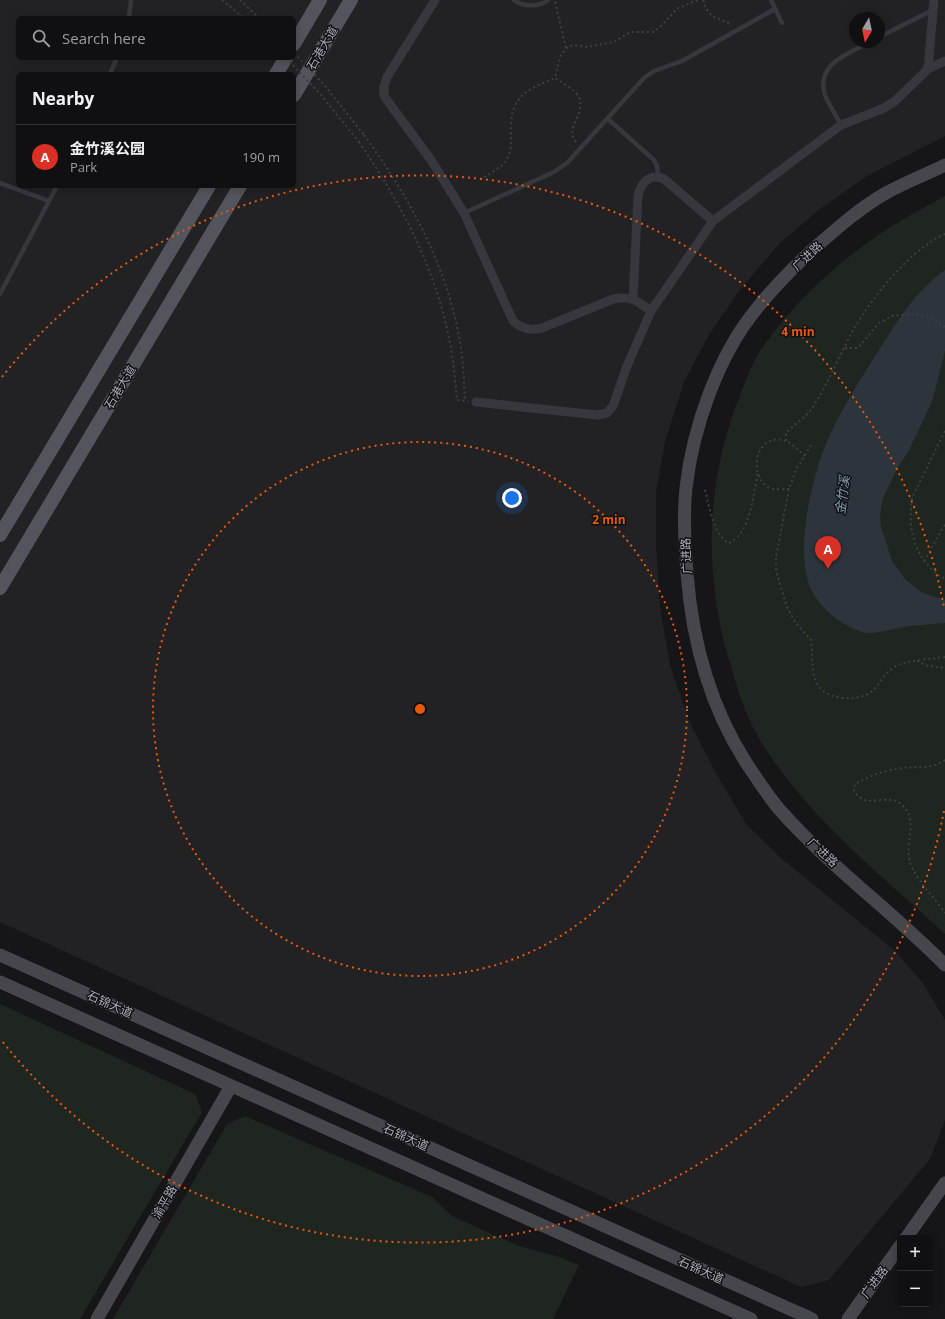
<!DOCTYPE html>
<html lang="en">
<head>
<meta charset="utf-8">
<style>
  body { margin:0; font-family:"Open Sans","Noto Sans SC",sans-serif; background:#19191b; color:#f1f3f6 }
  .controls { position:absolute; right:12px; bottom:12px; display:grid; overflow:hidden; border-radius:6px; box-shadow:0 2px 10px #0003 }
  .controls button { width:36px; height:36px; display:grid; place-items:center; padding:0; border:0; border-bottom:1px solid #303032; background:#101012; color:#f1f3f6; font:20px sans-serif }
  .compass { position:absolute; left:849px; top:12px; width:36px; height:36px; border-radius:50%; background:#101012; box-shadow:0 2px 10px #0003; rotate:189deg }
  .you { position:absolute; left:512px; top:498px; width:14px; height:14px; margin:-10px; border:3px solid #fff; border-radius:50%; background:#1a73e8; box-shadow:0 0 0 6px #1a73e833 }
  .badge { display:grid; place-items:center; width:26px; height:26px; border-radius:50%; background:#d93025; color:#fff; font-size:13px; font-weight:700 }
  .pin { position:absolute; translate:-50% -33px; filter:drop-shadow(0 1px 2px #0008) }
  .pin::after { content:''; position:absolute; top:21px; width:14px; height:12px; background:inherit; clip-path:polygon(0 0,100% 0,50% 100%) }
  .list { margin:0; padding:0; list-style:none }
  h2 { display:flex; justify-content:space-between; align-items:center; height:52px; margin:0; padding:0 16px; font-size:17px }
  h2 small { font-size:13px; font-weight:400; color:#9c9d9f }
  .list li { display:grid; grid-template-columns:26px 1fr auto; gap:12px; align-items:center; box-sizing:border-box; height:64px; padding:0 16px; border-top:1px solid #303032 }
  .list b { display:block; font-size:15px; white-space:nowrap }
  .list p { margin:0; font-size:13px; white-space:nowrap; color:#9c9d9f }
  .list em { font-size:13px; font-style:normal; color:#9c9d9f }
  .icon { flex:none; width:22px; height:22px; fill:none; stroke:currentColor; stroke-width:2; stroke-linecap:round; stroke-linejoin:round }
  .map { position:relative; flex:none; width:945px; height:1319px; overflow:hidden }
  .search { position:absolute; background:#101012; box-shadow:0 2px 10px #0003; left:16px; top:16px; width:280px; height:44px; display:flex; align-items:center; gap:10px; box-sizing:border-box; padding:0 14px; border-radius:6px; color:#9c9d9f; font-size:15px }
  .panel { position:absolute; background:#101012; box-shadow:0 2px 10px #0003; left:16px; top:72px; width:280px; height:116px; border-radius:6px }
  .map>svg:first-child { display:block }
  .built { fill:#222225; fill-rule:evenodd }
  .green { fill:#1e261f }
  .water { fill:#2c353c }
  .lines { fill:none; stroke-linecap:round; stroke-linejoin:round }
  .path { stroke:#3d3f44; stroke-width:2; stroke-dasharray:2 3; stroke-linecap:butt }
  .lane { stroke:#37383d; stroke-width:4.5 }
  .street { stroke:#37383d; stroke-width:9 }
  .secondary { stroke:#45474d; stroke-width:13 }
  .primary { stroke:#53555c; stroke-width:14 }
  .path-bridge { stroke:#3d3f44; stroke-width:2; stroke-dasharray:2 3; stroke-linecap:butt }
  .ring { fill:none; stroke:#e8590c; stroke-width:2; stroke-dasharray:2 4 }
  .labels { text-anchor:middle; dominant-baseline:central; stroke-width:3; stroke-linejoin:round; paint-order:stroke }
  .street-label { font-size:12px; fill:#a8adb8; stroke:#111113 }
  .water-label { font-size:13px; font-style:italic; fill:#7f9bb3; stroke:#111113 }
  .centre { fill:#e8590c; stroke:#111113; stroke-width:2 }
  .ring-label { font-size:12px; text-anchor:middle; font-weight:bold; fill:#e8590c; stroke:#111113; stroke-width:3; stroke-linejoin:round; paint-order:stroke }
</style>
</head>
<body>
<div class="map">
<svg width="945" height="1319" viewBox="0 0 945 1319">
  <rect width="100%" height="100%" fill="#161618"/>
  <!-- built -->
  <path class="built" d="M0,0H945V136L867,176L820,209L779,244L739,291L709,335L684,382L665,442L656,492V543L660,608L670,665L690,723L717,775L746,824L782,859L894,950L922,982L945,1020V1120L930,1159L829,1280L801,1287L0,922ZM18,18H294V58H18ZM855,18H879V42H855ZM18,74H294V186H18Z"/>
  <!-- green -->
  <path class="green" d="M945,196V934C881,875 810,819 763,745C749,723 740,698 733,673C703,582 704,483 741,393C747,377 754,358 765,344C798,298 842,258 889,228C907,216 926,207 945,196Z
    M0,1004L195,1094L202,1112L80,1319H0Z
    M245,1116L432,1197L452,1216L519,1246L556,1256L579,1265L553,1319H113L227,1124Z"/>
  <!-- water -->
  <path class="water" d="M945,270V351L932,402L908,452L897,469L883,498L880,515L881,527L892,561L905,579L921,592L945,600V623C931,624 917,625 903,627C888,630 873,636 859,631C840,624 823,610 813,593C792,556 812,474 829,437C841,411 856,386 872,361C894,327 911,295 945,270Z"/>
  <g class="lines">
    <!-- path -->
    <path class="path" d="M222,0L244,18
      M240,0L259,18
      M703,0C708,17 714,17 729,23L731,26
      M555,2L566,48
      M364,135C408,195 446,264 459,337C463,358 464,380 465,401
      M359,142C401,203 436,269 450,343C454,362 455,381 457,400L468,401
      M576,142C564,127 586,115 579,98C575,89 562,83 555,78L560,57L566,48L574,45L586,47L613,42L631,32H653L661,26L678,8L698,0
      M480,180C487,175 499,169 505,162C519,144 502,120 520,98C527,89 544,83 555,78
      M845,348H858L879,323L892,316L915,314L931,317L945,327
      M945,431L912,498C907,530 915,562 945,579
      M786,441V433C794,424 806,418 813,407C829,382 840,353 855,327C874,295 911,249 945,234
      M811,445L796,470L789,489L776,557V571L787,607L795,622L811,640C814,668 807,694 844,698C853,699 864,697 871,692C880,685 884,673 894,667C906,660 931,659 945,657
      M789,489C783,489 775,490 770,488C746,477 756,428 788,442C794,445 799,451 805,456
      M705,490C709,505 714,537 729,543C751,533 753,494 758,473
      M924,561L945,524
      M917,661L928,666L945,668
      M945,760C929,771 914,765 896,769C882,771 868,777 855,784L854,791C867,812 888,790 903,806C919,822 904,842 910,862C916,880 934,897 945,913"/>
    <!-- lane -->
    <path class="lane" d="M514,0C522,7 540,7 548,0
      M771,0L782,23
      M129,18L131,0
      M879,37L933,10
      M110,74L117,58
      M608,119L654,160L657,166L658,176
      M841,125C836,115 829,105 825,95C815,64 849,53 870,42
      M0,183L49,201
      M464,213L554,172L567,163L644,78L654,71L682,61L775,9
      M0,294L57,186"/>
    <!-- street -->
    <path class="street" d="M435,0L387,77L384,87V96L431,160L464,213L513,321C523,329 529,331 542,328L613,299C632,296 636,300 651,311
      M928,69L934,0
      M633,299L638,196C641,182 650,173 664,179L713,221
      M476,402L598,415L607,413L613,406L627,366L651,311L713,221L841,125L882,109L894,102L928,69L945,61"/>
    <!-- secondary -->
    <path class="secondary" d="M945,165C925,175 904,183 886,193C858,209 834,231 810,252C792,269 774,287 758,307C718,355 693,427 686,488C683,516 685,545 687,573C692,640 710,707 747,764C757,779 768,796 779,809C829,866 892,911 945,965
      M0,955L812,1319
      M0,982L751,1319
      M906,1238L945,1183
      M97,1319L231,1086
      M848,1319L900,1246"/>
    <!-- primary -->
    <path class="primary" d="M294,44L320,0
      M276,74L286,58
      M294,95L351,0
      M0,535L209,186
      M0,588L240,186"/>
    <!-- path-bridge -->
    <path class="path-bridge" d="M294,53L326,87L364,135
      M286,58L321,95L359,142"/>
  </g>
  <!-- distance rings -->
  <g class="ring">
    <circle cx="420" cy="709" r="267"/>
    <path d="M944 811A534 534 0 0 1 2 1041M2 377A534 534 0 0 1 944 607"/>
  </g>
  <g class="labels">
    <!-- street labels -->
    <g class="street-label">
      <text transform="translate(322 48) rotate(-59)">石港大道</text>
      <text transform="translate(807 256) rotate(-43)">广进路</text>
      <text transform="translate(120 387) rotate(-59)">石港大道</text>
      <text transform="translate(686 556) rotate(-93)">广进路</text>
      <text transform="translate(823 852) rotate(43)">广进路</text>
      <text transform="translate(110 1004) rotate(24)">石锦大道</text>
      <text transform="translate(406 1137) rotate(24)">石锦大道</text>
      <text transform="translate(164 1202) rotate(-60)">渝平路</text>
      <text transform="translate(701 1270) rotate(24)">石锦大道</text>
      <text transform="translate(874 1282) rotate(-54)">广进路</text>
    </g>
    <!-- water labels -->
    <g class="water-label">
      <text transform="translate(842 495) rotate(-83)">金竹溪</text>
    </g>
  </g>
  <circle cx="420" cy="709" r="6" class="centre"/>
  <g class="ring-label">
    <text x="798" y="336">4 min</text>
    <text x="609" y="524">2 min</text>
  </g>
</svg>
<div class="controls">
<button>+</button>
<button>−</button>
</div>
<svg class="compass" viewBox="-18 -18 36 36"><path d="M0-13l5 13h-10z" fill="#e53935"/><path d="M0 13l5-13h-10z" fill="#9c9d9f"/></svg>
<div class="you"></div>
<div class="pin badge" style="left:828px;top:569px">A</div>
<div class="search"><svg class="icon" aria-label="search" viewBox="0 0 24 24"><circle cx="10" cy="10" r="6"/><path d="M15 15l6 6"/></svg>Search here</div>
<section class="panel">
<h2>Nearby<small></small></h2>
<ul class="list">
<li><span class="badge">A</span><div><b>金竹溪公园</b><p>Park</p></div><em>190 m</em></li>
</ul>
</section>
</div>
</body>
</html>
